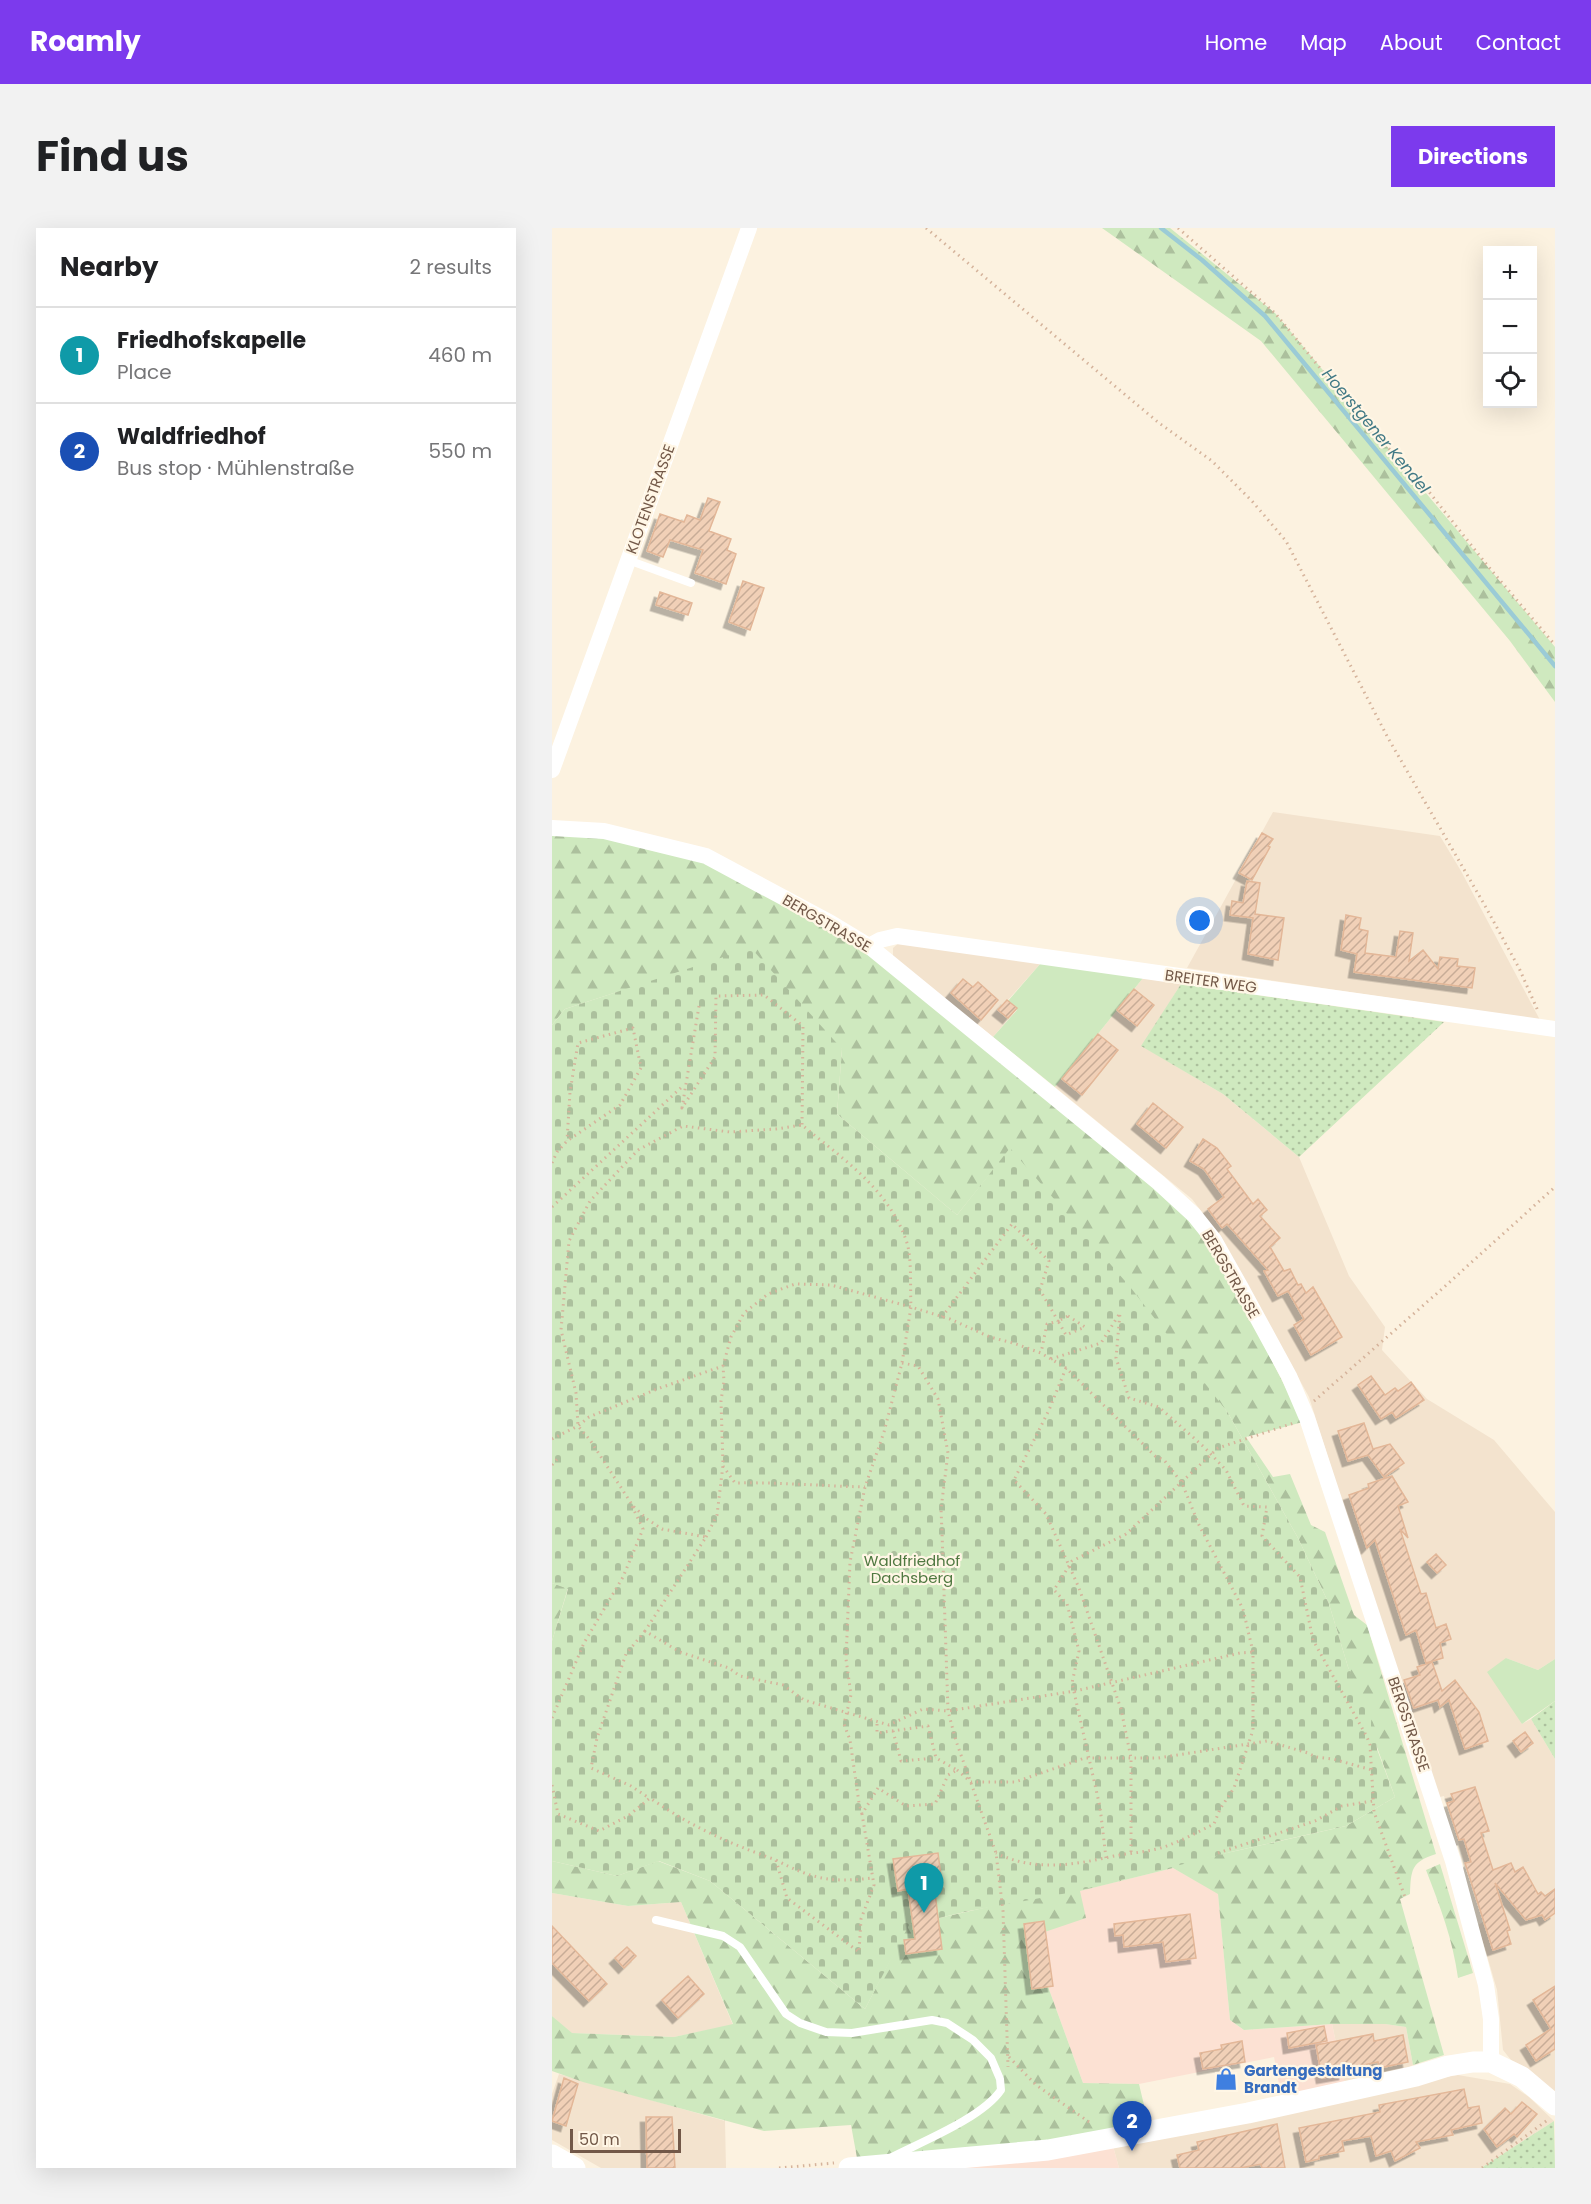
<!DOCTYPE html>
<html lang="en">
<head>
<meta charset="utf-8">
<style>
  body { margin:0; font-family:Poppins,sans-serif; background:#f2f2f2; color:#202124 }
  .controls { position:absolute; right:18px; top:18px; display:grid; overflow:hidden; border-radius:0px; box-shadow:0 6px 24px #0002 }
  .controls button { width:54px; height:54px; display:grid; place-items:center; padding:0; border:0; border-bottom:2px solid #e0e0e0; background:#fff; color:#202124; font:30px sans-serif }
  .scale { position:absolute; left:18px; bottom:15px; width:111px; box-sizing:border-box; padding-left:6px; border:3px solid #725848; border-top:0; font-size:16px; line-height:21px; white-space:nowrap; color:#725848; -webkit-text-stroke:4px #fff6e5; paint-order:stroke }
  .you { position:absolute; left:648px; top:693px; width:21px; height:21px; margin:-15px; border:4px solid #fff; border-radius:50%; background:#1a73e8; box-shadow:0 0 0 9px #1a73e833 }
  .badge { display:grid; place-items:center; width:39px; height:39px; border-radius:50%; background:#7c3aed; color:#fff; font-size:20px; font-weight:700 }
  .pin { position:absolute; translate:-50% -50px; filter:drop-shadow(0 2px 3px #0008) }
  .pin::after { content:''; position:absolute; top:32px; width:21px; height:18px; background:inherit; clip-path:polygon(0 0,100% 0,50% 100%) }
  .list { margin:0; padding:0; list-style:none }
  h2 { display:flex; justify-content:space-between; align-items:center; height:78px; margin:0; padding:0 24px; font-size:26px }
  h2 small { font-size:20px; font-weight:400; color:#757577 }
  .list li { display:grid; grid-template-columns:39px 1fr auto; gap:18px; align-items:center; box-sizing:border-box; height:96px; padding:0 24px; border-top:2px solid #e0e0e0 }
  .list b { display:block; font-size:22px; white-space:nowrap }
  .list p { margin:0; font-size:20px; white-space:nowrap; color:#757577 }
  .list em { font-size:20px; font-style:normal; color:#757577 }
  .icon { flex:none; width:33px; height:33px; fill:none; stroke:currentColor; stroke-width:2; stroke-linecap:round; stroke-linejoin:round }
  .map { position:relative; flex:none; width:1003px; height:1940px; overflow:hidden; border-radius:0px }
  header { display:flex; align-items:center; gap:36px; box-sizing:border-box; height:84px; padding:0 30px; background:#7c3aed; color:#fff }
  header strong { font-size:28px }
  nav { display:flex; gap:33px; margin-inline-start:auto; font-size:21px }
  .intro { display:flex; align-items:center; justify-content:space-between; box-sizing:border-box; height:144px; padding:0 36px }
  h1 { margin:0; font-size:42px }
  .button { padding:15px 27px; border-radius:0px; background:#7c3aed; color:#fff; font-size:21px; font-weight:700 }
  main { display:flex; gap:36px; padding:0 36px }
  aside { flex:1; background:#fff; border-radius:0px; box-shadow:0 6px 24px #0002 }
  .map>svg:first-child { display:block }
  .residential { fill:#f3e3ce }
  .commercial { fill:#fce1d3 }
  .grass { fill:url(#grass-dots) }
  .forest { fill:url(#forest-firs) }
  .cemetery { fill:url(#cemetery-stones) }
  .garden { fill:#cfe9bf }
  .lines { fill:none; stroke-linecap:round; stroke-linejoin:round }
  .stream { stroke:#9bcbd6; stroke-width:4.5 }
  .building { fill:url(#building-hatch); stroke:#e3b798; stroke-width:1.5; filter:url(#shadow) }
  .path { stroke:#d5b39b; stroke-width:3; stroke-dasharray:1.5 4.5; stroke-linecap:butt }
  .service { stroke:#fff; stroke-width:8 }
  .minor { stroke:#fff; stroke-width:16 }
  .tertiary { stroke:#fff; stroke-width:21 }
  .labels { text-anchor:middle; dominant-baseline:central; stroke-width:4.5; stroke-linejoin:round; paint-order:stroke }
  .street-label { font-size:15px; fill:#725848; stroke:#fff6e5 }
  .park-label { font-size:15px; fill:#4f7840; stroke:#fff6e5 }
  .shop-label { font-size:15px; font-weight:bold; fill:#366cbe; stroke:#fff6e5; text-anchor:start }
  .water-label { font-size:16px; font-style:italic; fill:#417985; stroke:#fff6e5 }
</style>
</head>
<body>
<header>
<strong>Roamly</strong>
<nav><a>Home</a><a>Map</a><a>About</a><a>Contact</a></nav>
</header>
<div class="intro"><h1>Find us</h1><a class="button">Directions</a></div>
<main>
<aside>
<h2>Nearby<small>2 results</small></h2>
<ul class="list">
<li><span class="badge" style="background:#0f9aa8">1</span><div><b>Friedhofskapelle</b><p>Place</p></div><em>460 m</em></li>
<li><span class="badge" style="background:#1a4fb4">2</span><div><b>Waldfriedhof</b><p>Bus stop · Mühlenstraße</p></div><em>550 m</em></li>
</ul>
</aside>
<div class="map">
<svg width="1003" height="1940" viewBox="0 0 1003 1940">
  <defs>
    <pattern id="grass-dots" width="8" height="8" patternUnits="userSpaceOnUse" patternTransform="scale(1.5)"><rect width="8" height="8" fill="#cfe9bf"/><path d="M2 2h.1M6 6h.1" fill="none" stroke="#acc09d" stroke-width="1.8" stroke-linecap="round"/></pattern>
    <pattern id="forest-firs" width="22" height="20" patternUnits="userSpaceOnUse" patternTransform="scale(1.5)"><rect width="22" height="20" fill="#cfe9bf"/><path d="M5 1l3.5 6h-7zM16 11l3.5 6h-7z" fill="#acc09d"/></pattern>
    <pattern id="cemetery-stones" width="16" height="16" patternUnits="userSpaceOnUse" patternTransform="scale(1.5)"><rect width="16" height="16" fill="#cfe9bf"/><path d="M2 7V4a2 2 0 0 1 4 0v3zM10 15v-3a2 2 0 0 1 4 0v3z" fill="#acc09d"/></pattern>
    <pattern id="building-hatch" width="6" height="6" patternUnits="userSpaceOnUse" patternTransform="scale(1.5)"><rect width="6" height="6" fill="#f1d0b7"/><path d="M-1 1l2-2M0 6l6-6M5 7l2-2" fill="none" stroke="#c8ac97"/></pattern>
    <filter id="shadow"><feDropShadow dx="-5.5" dy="5.5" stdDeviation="0" flood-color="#0004"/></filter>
  </defs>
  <rect width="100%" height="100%" fill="#fcf2e0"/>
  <!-- residential -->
  <path class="residential" d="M721,584L888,608L909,643L988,792L635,740Z
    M348,714L489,735L456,772L465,781L441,809L341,729V720Z
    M591,750L629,756L590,818L671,866L747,929L797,1048L833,1099L830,1122L875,1171L942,1212L1003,1284V1431L986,1442L954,1430L970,1496L979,1491L1003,1531V1865L973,1839L959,1832L951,1822L945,1762L926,1697L931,1694L892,1568L883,1570L757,1169L669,1009L640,971L503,859Z
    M0,1665L76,1678L129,1674L181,1797L122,1809L19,1805L0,1788Z
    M780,1796H833L854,1799L861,1837L850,1843L793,1856Z
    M7,1846L173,1893L174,1940H49L0,1912V1866Z
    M906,1847L958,1856L977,1869L1002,1893L929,1940H567L561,1918L855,1856Z"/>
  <!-- commercial -->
  <path class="commercial" d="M621,1640L666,1665L678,1792L692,1802L780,1796L793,1856L738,1866L728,1862L722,1829L587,1856L531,1855L478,1709L527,1663Z
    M561,1918L567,1940H353Z"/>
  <!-- grass -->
  <path class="grass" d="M629,756L892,794L747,929L671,866L589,818Z
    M1003,1473V1531L979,1491Z
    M1002,1893L1003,1940H929Z"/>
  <!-- forest -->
  <path class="forest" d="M550,0H618L723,85L1003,419V474L958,413L709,113Z
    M0,604L72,612L156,635L312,721L638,990L683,1060L751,1194L694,1209L721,1249L738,1246L759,1297L773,1304L802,1387L815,1397L884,1626C859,1634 859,1642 858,1666L848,1671L892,1827L861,1837L854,1799L833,1796H780L692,1802L678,1792L666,1666L621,1640L528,1663L534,1690L478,1709L531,1855L587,1856L596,1894L483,1915L305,1930L299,1897L212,1903L31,1854L0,1843V1788L20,1805L122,1809L181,1796L129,1674L76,1678L0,1665V1633L65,1648L106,1633L158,1653L313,1781L356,1697L794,1598L843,1569L796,1439L777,1376L746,1310L676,1185L458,921L405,987L285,886L290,821L65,764L13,781L0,797Z
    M0,1355L16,1360L0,1413Z
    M888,1636L921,1745L906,1750C901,1712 888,1678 874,1642Z"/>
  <!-- cemetery -->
  <path class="cemetery" d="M199,720L290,821L285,886L405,987L458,920L579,1060L676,1185L746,1310L777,1376L796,1439L826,1506L824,1513L825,1521L843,1569L794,1598L683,1623L521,1664L417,1683L357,1697L313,1781L158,1653L107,1633L65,1648L0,1633V1413L16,1361L0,1355V797L13,781Z"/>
  <!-- garden -->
  <path class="garden" d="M489,735L591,750L503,859L441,809L465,782L456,773Z
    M954,1430L986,1442L1003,1431V1473L970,1496L935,1444Z"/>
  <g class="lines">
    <!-- stream -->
    <path class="stream" d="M609,0L650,32L713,88L1003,438"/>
  </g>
  <!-- building -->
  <path class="building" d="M156,270L168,274L157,303L179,311L175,322L184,326L174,356L143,345L151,322L118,312L111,329L95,323L108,286L132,294L135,287L148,292Z
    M191,353L212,360L198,402L177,394Z
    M108,364L140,375L136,387L104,377Z
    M710,605L721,611L716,618L718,619L700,652L687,645Z
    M695,653L708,655L703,686L732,690L726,732L696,726L701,690L678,687L680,673L691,675Z
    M794,687L809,690L807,701L816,703L813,725L844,729L848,703L861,705L857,733L871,722L886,741L888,729L906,731L905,738L923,740L920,760L802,744L805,726L789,722Z
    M411,751L421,759L426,754L446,772L429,792L399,765Z
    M582,761L602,777L585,798L565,782Z
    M455,772L465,780L456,790L446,782Z
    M546,806L566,822L530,867L510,851Z
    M601,875L631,899L614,920L585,896Z
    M651,911L665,920L679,938L675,941L701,976L706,971L715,982L708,988L728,1010L718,1019L732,1043L738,1041L746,1057L749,1056L754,1065L761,1059L790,1109L759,1127L742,1097L752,1091L736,1063L726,1068L712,1043L716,1042L675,996L670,1000L656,981L672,969L652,941L638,933Z
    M819,1148L833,1167L843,1160L846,1163L859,1154L872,1172L844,1190L840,1184L829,1191L806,1157Z
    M812,1195L821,1221L838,1216L852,1235L832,1249L816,1227L796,1233L786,1203Z
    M840,1248L856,1274L846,1278L856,1310L848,1301L869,1366L874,1365L884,1400L894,1396L899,1411L888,1415L891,1430L874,1435L864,1402L854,1407L823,1312L815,1320L797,1267L817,1260L816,1256Z
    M884,1326L894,1337L885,1345L875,1334Z
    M880,1434L890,1463L903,1452L927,1484L936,1513L913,1521L897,1472L888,1479L886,1472L862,1480L852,1452L868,1447L865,1439Z
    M973,1504L981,1515L969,1524L961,1513Z
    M923,1559L937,1603L929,1605L941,1642L959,1635L963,1644L971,1639L986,1666L989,1664L993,1668L1003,1661V1685L993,1692L990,1687L974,1692L943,1655L958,1702L955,1703L959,1716L941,1722L913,1635L919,1634L912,1611L907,1612L895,1575L902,1573L899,1566Z
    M386,1625L389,1648L381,1649L390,1721L354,1726L352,1712L363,1711L356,1661L346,1663L341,1631Z
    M638,1686L644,1730L614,1734L611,1714L572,1719L571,1707L563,1708L562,1696Z
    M492,1693L501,1758L480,1761L472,1696Z
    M0,1698L55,1756L37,1773L0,1735Z
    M75,1719L84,1728L72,1740L63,1730Z
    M136,1748L152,1766L126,1790L110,1772Z
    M1003,1758V1821L984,1833L974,1817L999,1801L981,1772Z
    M772,1798L775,1813L737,1820L735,1805Z
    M821,1806L822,1813L851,1807L856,1834L827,1840L826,1834L792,1841V1846L770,1850L764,1817Z
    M690,1813L693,1834L651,1841L648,1825L670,1821L669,1817Z
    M12,1850L26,1856L14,1898L0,1893Z
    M912,1861L916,1880L927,1878L930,1895L899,1902L901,1907L864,1914L868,1920L843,1933L839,1923L824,1928L819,1908L790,1913L792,1923L767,1928V1931L754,1934L747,1900L828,1884L827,1877Z
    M970,1874L985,1886L965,1909L962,1906L945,1919L932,1901L953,1880L959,1886Z
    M94,1889H120L123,1940H95Z
    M725,1896L733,1940H710L709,1936L688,1940H628L625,1927L647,1922L645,1914Z"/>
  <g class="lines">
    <!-- path -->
    <path class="path" d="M374,0L607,195L660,233L700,273L734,313L836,510L932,676L967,740L986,783
      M626,0L723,85L817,200L870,255L935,337L1003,417
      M147,778L130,880L163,829L164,768L212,767L251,798L250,897
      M0,935L5,924L15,913L68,877L89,840L81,800L26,815L18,864L15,913
      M0,979L132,857
      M516,1088L533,1099L514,1107L506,1093Z
      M390,1089L460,996L497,1033L488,1062L506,1093L495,1096L489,1125
      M499,1131L549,1115L568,1085L564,1130L577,1170L607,1179L653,1220L674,1242L692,1278L715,1279L710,1308L748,1349L761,1412L815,1509L818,1517L822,1584L853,1669
      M350,1135L366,1138L386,1171L396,1225L389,1281L390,1304L396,1483L404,1513L444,1625L451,1683L456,1839
      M514,1140L497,1182L462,1252L494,1286L527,1360L569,1481L579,1530V1625
      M762,1173L891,1060L1003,959
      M0,1211L26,1198L37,1189L105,1161L171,1138
      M0,1237L7,1229
      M171,1238L183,1255C227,1254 270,1258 313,1259
      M154,1309L165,1287L171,1237L169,1173L172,1153L171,1138L179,1109L192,1085L216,1066L243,1056L279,1057L359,1079C358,1062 360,1031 355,1015C338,962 291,931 250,897L224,901L178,904L131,898L86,922L38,973L17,1013L9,1102L24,1165L26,1198L38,1212L81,1278L95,1291L110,1301L154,1309L93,1403L128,1424L177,1440L188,1448L231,1457L252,1472L337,1497L371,1481L396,1483L523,1463L688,1425L701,1424
      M93,1403L74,1426L45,1510L39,1540L79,1558L97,1570
      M0,1490L32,1415L71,1349L91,1301L79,1276
      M341,1503L349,1533L384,1530
      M405,1542L419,1554H463L533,1530H606L715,1513L756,1525L764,1529L781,1531L820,1542
      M0,1557L6,1586L47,1603L76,1588L98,1570C140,1599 176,1615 224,1632L235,1670L307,1724L309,1691L322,1657L310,1586L326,1560L354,1578L383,1576L396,1547L405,1542L384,1530L376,1498L325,1505V1494
      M310,1586L307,1575L298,1512L292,1496L299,1467L294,1431L298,1334L313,1259L332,1204L350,1135L359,1079L398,1091L438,1109L461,1115L489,1125L514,1140L603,1228L612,1232L630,1255L647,1297L691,1381L701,1424V1502L682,1560L668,1581L662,1596C646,1604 629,1613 612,1619C596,1624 578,1625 562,1628C522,1637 483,1644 444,1625
      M666,1625L763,1593L790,1578L821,1573
      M554,1630L548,1579L520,1455L527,1423L515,1376L502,1362L520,1333L574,1306L666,1220L742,1195
      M224,1632C260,1651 279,1655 320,1650
      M457,1829L484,1857L540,1896
      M227,1940L282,1935
      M930,1940L997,1891"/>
    <!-- service -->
    <path class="service" d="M76,332L139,355
      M104,1692L171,1708L188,1719L234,1786L248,1795L274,1804L300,1805L380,1792L395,1795L421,1812L439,1830L448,1851L449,1862C430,1890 369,1914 338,1930"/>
    <!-- minor -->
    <path class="minor" d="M0,542L197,0
      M0,600L52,603L154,628L279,695L317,718L606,954L642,987L662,1012L688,1058L737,1148L755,1190L901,1633L934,1757L939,1791V1834
      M317,718L328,712L345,708L1003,801"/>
    <!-- tertiary -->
    <path class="tertiary" d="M0,1927L23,1940
      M297,1940L496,1922L696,1885L864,1848L896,1838L921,1834H939L970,1849L1003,1877"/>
  </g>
  <!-- icons -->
  <defs>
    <g id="shop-bare" transform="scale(1.8)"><path d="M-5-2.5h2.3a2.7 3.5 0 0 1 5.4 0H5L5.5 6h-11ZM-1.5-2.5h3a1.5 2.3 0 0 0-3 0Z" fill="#3f7fe0" stroke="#fff6e5" stroke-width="2.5" paint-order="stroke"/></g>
  </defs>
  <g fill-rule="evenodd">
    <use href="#shop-bare" x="674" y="1851"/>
  </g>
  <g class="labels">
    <!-- street labels -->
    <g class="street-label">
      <text transform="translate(98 271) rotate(-70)">KLOTENSTRASSE</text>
      <text transform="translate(275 695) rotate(30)">BERGSTRASSE</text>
      <text transform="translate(659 753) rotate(8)">BREITER WEG</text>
      <text transform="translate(679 1046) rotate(60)">BERGSTRASSE</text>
      <text transform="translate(857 1496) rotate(71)">BERGSTRASSE</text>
    </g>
    <!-- park labels -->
    <g class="park-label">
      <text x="360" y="1332">Waldfriedhof<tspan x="360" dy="17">Dachsberg</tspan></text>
    </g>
    <!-- shop labels -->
    <g class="shop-label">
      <text x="692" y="1842">Gartengestaltung<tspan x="692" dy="17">Brandt</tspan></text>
    </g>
    <!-- water labels -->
    <g class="water-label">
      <text transform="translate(824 203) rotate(50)">Hoerstgener Kendel</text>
    </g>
  </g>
</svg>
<div class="controls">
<button>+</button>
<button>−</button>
<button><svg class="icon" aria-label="locate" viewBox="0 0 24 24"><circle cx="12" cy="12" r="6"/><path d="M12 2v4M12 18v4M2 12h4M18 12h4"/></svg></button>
</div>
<div class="scale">50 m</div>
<div class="you"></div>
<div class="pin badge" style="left:372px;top:1685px;background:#0f9aa8">1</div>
<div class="pin badge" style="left:580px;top:1923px;background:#1a4fb4">2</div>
</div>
</main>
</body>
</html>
